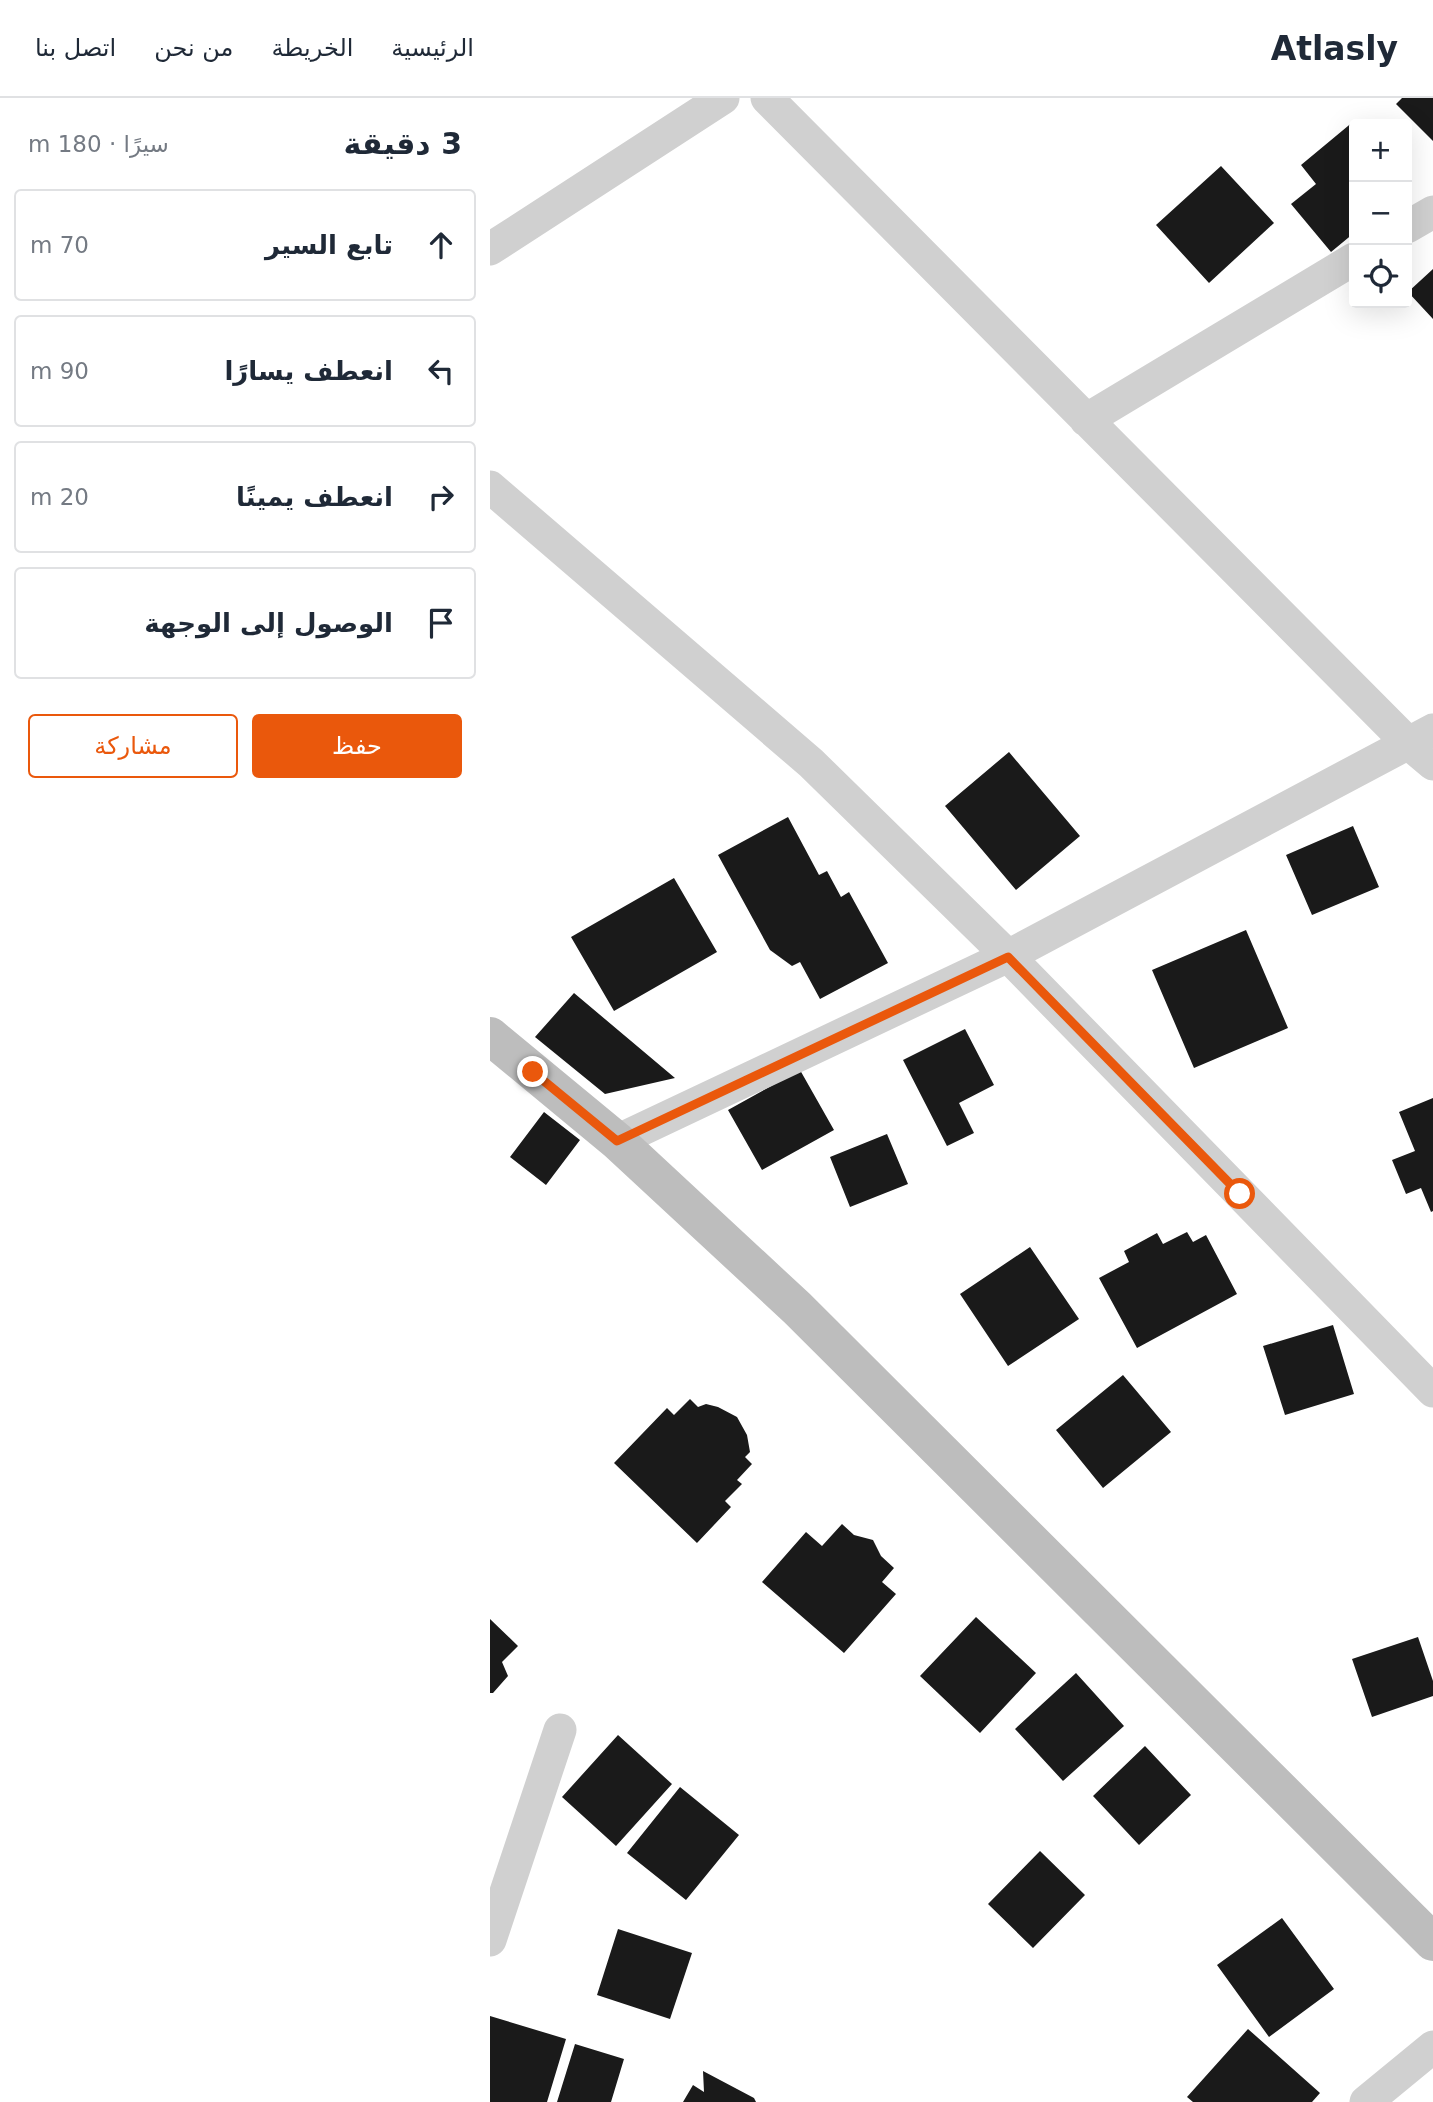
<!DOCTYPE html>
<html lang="ar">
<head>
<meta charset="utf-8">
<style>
  body { margin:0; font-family:"DejaVu Sans","Noto Sans Arabic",sans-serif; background:#f2f2f3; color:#1f2937; direction:rtl }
  .controls { position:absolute; right:21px; top:21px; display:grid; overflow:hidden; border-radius:7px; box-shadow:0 7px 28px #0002 }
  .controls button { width:63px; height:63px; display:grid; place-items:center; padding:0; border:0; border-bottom:2px solid #e0e1e3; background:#fff; color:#1f2937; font:35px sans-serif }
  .stop { position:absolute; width:21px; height:21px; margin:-16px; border:5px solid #ea580c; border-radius:50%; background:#fff }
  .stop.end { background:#ea580c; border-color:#fff; box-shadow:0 2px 7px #0008 }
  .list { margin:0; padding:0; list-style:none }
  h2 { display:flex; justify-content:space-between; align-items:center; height:91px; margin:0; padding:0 28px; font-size:30px }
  h2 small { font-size:23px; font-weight:400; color:#747a83 }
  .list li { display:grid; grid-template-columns:46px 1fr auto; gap:21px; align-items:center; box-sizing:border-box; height:112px; margin:0 14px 14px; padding:0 14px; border:2px solid #e0e1e3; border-radius:7px }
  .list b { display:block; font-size:26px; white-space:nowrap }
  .list em { font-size:23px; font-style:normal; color:#747a83 }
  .actions { display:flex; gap:14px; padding:21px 28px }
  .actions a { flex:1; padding:16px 0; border:2px solid #ea580c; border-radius:7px; text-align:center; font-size:24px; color:#ea580c }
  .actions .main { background:#ea580c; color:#fff }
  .icon { flex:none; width:38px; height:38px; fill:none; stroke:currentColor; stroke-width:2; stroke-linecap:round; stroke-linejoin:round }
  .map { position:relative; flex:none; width:943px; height:2004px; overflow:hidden; direction:ltr }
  header { display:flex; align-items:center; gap:42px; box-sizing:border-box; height:98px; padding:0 35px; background:#fff; border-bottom:2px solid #e0e1e3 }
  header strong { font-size:33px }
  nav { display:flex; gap:38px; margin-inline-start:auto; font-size:24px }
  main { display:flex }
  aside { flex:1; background:#fff }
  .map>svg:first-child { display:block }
  .building { fill:#1a1a1a }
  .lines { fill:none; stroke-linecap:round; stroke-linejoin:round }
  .street { stroke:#d0d0d0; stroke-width:33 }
  .secondary { stroke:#bdbdbd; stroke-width:38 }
  .route { stroke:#ea580c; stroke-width:9 }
</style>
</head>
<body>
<header>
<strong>Atlasly</strong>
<nav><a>الرئيسية</a><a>الخريطة</a><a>من نحن</a><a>اتصل بنا</a></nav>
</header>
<main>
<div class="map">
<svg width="943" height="2004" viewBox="0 0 943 2004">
  <rect width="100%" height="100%" fill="#fff"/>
  <!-- building -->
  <path class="building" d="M912,0H943V43L906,6Z
    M864,23V135L841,154L801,106L826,86L811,67Z
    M731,68L784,125L719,185L666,127Z
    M943,171V221L918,194Z
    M519,654L590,738L526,792L455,708Z
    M298,719L329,777L337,773L351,799L359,794L398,865L330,901L310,864L302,868L280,852L228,757Z
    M863,728L889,789L822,817L796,757Z
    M184,780L227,854L124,913L81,839Z
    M756,832L798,930L704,970L662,872Z
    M84,895L185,980L115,996L45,939Z
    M475,931L504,987L469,1005L484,1035L457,1048L413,962Z
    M310,972L344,1032L272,1072L238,1012Z
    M943,1000V1113L941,1114L931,1090L916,1096L902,1062L925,1053L909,1014Z
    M54,1014L90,1042L56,1087L20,1059Z
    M397,1036L418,1086L360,1109L340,1059Z
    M697,1134L703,1144L716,1137L747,1196L647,1250L609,1180L639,1164L634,1153L667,1135L673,1146Z
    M540,1149L589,1221L518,1268L470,1196Z
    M843,1227L864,1296L795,1317L773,1248Z
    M633,1277L681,1334L613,1390L566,1332Z
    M200,1301L208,1309L216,1306L228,1309L247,1319L257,1337L260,1354L255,1359L262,1366L247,1382L252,1386L235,1403L241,1409L207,1445L124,1365L177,1310L184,1317Z
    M352,1426L364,1437L383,1442L391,1458L404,1470L392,1484L406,1496L354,1555L272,1484L316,1434L332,1448Z
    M486,1519L546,1575L490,1635L430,1578Z
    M0,1521L28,1548L12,1564L18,1578L3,1595H0Z
    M928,1539L943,1583V1598L882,1619L862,1561Z
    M586,1575L634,1628L573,1683L525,1631Z
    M128,1637L182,1686L126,1748L72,1699Z
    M655,1648L701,1697L649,1747L603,1698Z
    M190,1689L249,1737L196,1802L137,1755Z
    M550,1753L595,1797L543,1850L498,1806Z
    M792,1820L844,1891L779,1939L727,1867Z
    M128,1831L202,1855L180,1921L107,1897Z
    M0,1918L76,1941L57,2004H0Z
    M758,1931L830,1995L822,2004H703L697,1999Z
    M85,1946L134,1961L121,2004H67Z
    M213,1973L264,2000L266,2004H193L203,1987L214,1994Z"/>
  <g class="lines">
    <!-- street -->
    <path class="street" d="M277,0L917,644L943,666
      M917,129L943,114
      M0,151L233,0
      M596,322L864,161
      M0,389L321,665L518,858L943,1293
      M127,1043L518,858L943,632
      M0,1842L70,1632
      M876,2004L943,1949"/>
    <!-- secondary -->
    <path class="secondary" d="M0,938L127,1043L307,1210L943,1844"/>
  </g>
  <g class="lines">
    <!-- route -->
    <path class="route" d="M43,974L127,1043L518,859L750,1096"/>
  </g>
</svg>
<div class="controls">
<button>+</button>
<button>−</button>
<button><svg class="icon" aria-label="locate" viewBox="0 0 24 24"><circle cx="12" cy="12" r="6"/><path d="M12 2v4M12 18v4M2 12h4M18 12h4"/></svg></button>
</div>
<div class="stop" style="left:750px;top:1096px"></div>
<div class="stop end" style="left:43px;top:974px"></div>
</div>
<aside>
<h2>3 دقيقة<small>سيرًا · 180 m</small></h2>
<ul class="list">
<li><svg class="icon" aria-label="ahead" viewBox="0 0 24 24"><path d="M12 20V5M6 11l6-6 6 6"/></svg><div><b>تابع السير</b></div><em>70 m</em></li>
<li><svg class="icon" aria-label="left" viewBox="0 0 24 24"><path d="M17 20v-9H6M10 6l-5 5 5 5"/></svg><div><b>انعطف يسارًا</b></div><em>90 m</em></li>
<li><svg class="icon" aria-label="right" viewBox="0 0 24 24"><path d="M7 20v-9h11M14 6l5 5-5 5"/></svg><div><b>انعطف يمينًا</b></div><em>20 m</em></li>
<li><svg class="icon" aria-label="arrive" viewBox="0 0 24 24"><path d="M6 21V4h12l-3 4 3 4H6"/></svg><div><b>الوصول إلى الوجهة</b></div></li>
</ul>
<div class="actions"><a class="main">حفظ</a><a>مشاركة</a></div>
</aside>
</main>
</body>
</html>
